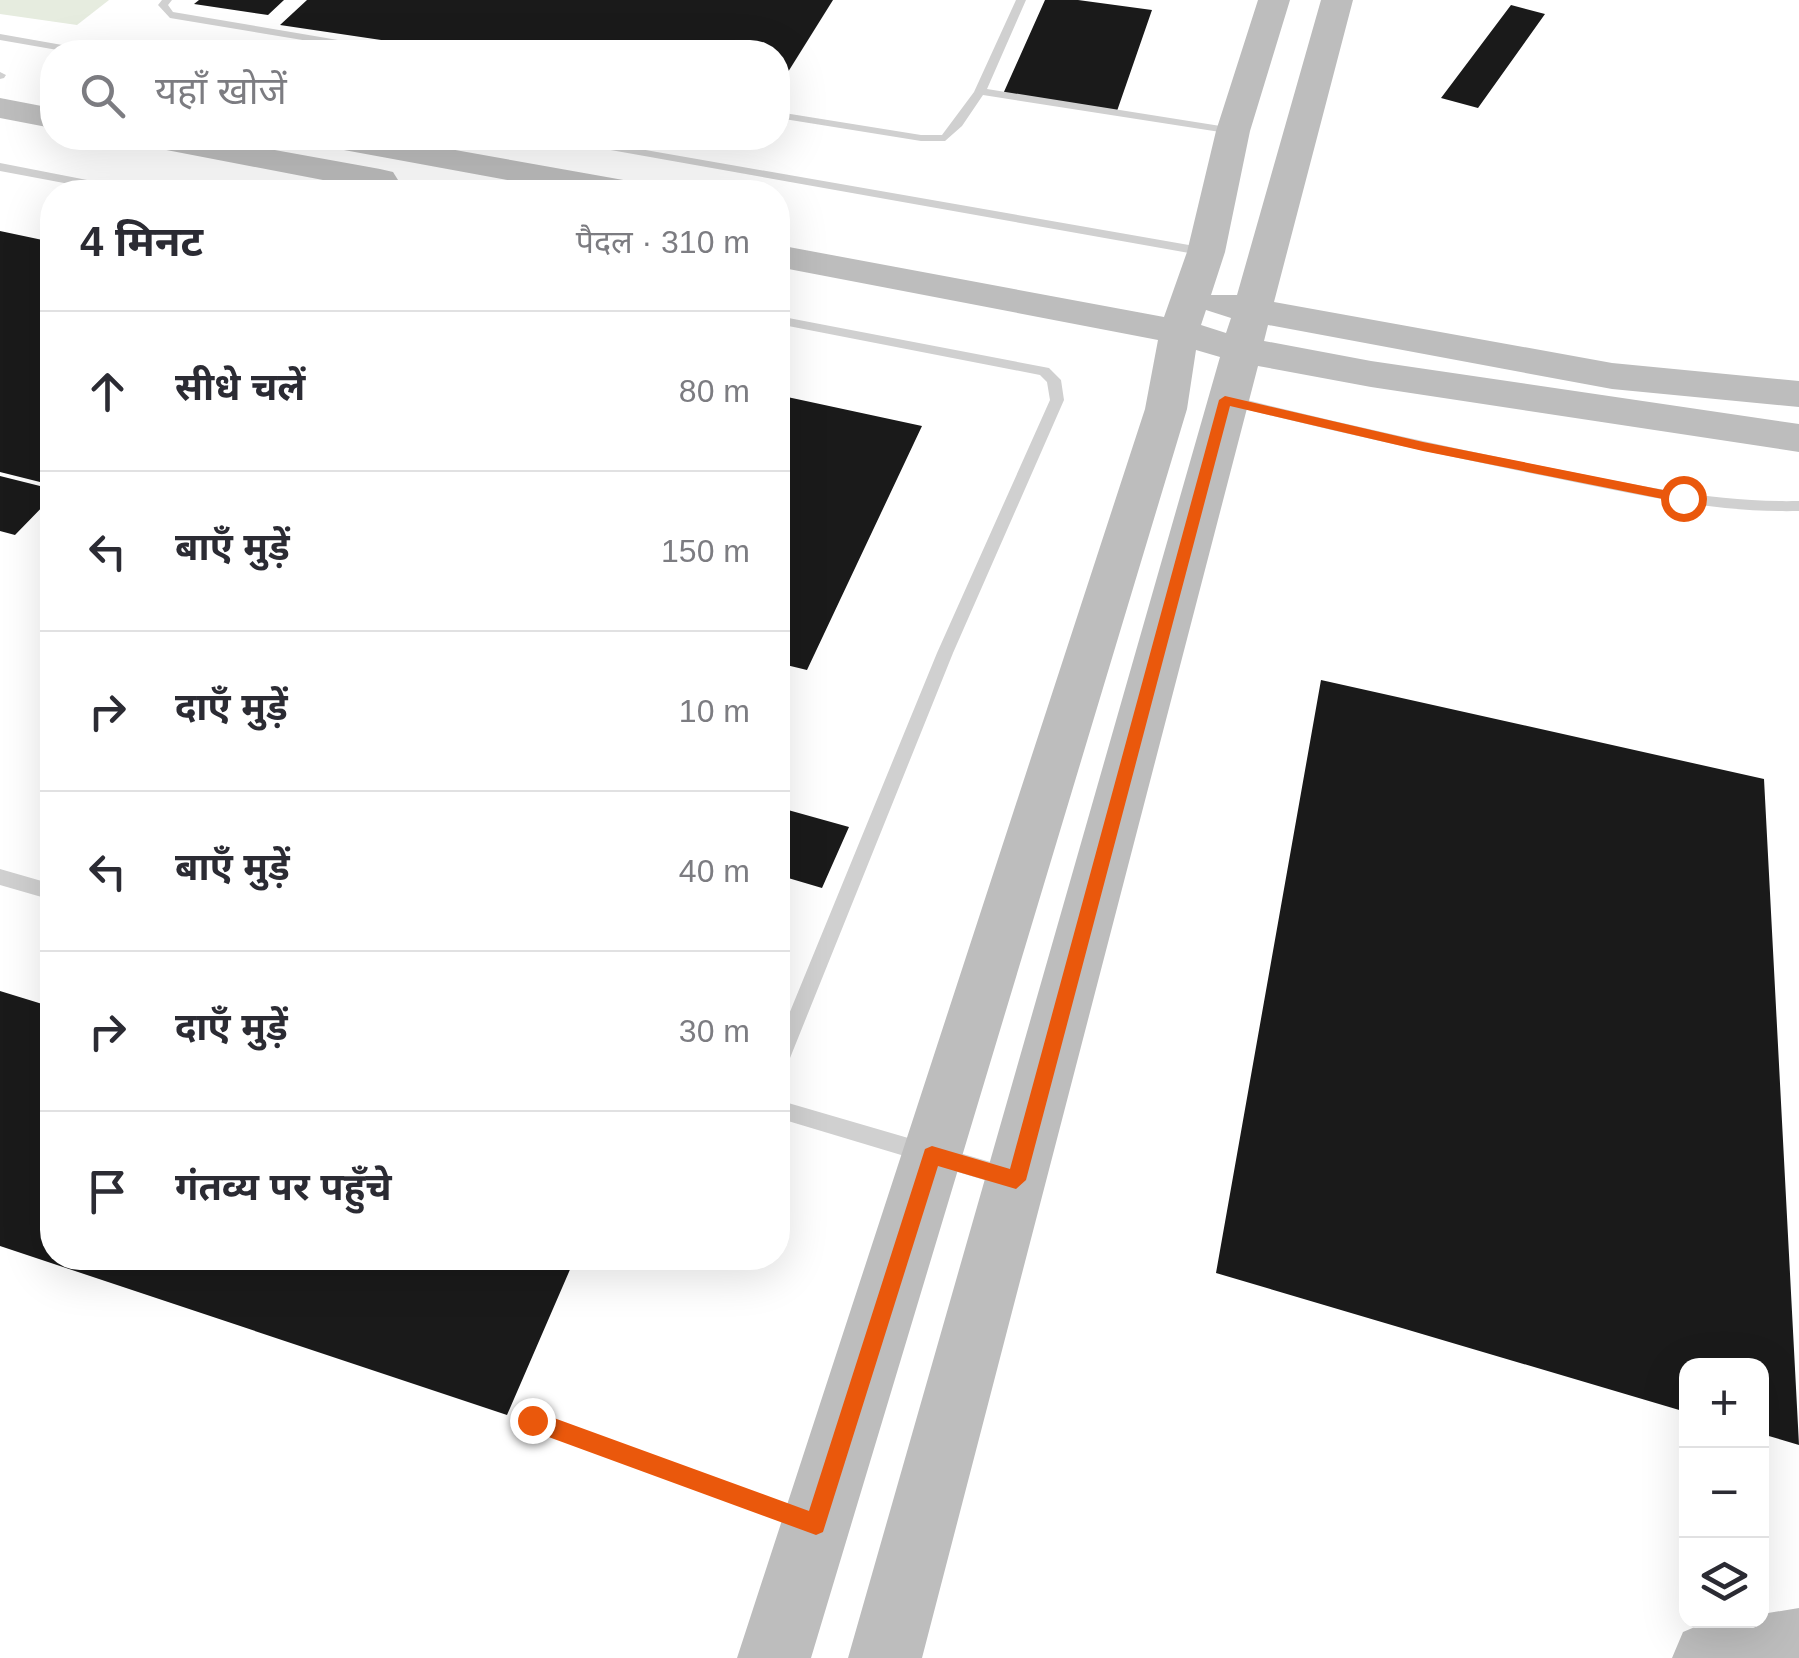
<!DOCTYPE html>
<html lang="hi">
<head>
<meta charset="utf-8">
<style>
  body { margin:0; font-family:Helvetica,"Noto Sans Devanagari",sans-serif; background:#f2f2f3; color:#2b2b33 }
  .controls { position:absolute; right:30px; bottom:30px; display:grid; overflow:hidden; border-radius:20px; box-shadow:0 10px 40px #0002 }
  .controls button { width:90px; height:90px; display:grid; place-items:center; padding:0; border:0; border-bottom:2px solid #e1e1e2; background:#fff; color:#2b2b33; font:50px sans-serif }
  .stop { position:absolute; width:30px; height:30px; margin:-22px; border:8px solid #ea580c; border-radius:50%; background:#fff }
  .stop.end { background:#ea580c; border-color:#fff; box-shadow:0 2px 10px #0008 }
  .list { margin:0; padding:0; list-style:none }
  h2 { display:flex; justify-content:space-between; align-items:center; height:130px; margin:0; padding:0 40px; font-size:42px }
  h2 small { font-size:32px; font-weight:400; color:#7c7c81 }
  .list li { display:grid; grid-template-columns:65px 1fr auto; gap:30px; align-items:center; box-sizing:border-box; height:160px; padding:0 40px; border-top:2px solid #e1e1e2 }
  .list b { display:block; font-size:38px; white-space:nowrap }
  .list em { font-size:32px; font-style:normal; color:#7c7c81 }
  .icon { flex:none; width:55px; height:55px; fill:none; stroke:currentColor; stroke-width:2; stroke-linecap:round; stroke-linejoin:round }
  .map { position:relative; flex:none; width:1799px; height:1658px; overflow:hidden }
  .search { position:absolute; background:#fff; box-shadow:0 10px 40px #0002; left:40px; top:40px; width:750px; height:110px; display:flex; align-items:center; gap:25px; box-sizing:border-box; padding:0 35px; border-radius:40px; color:#7c7c81; font-size:38px }
  .panel { position:absolute; background:#fff; box-shadow:0 10px 40px #0002; left:40px; top:180px; width:750px; height:1090px; border-radius:40px }
  .map>svg:first-child { display:block }
  .green { fill:#e6ecdf }
  .building { fill:#1a1a1a }
  .lines { fill:none; stroke-linecap:round; stroke-linejoin:round }
  .path { stroke:#cdcdcd; stroke-width:8; stroke-dasharray:6 6; stroke-linecap:butt }
  .lane { fill:#d0d0d0; fill-rule:evenodd }
  .secondary { fill:#bdbdbd; fill-rule:evenodd }
  .route { fill:#ea580c }
</style>
</head>
<body>
<div class="map">
<svg width="1799" height="1658" viewBox="0 0 1799 1658">
  <rect width="100%" height="100%" fill="#fff"/>
  <!-- green -->
  <path class="green" d="M0,0H109L77,25L0,14Z"/>
  <!-- building -->
  <path class="building" d="M199,0H284L268,15L194,4Z
    M307,0H833L778,88V52H462L280,25Z
    M1045,0H1078L1152,10L1117,111L1003,94Z
    M1511,5L1545,14L1478,108L1441,98Z
    M0,231L52,242V485L0,472Z
    M778,395L922,426L807,670L778,663Z
    M0,476L52,489V497L15,535L0,531Z
    M1321,680L1764,779L1799,1445L1762,1434V1366H1686V1412L1216,1273Z
    M788,810L849,827L822,888L778,875V831Z
    M0,991L52,1007V1258H575L507,1415L0,1246Z"/>
  <g class="lines">
    <!-- path -->
    <path class="path" d="M532,1420L765,1506"/>
    <!-- lane -->
    <path class="lane" d="M162,0H172L168,5L173,12L391,49L396,52H375L170,18L158,5Z
      M1016,0H1026L987,89L1233,128L1239,131L1233,134L983,95L962,126L945,141H921L778,118V112L921,135H942L974,92Z
      M0,34L85,49L90,52H69L0,40Z
      M0,72L6,75L4,78L0,79Z
      M554,138H577L1206,248L1212,252L1206,256L560,141Z
      M0,163L128,188L134,192H112L0,171Z
      M778,316L1049,368L1061,380L1064,400L953,653L788,1063L785,1069L778,1072V1041L937,653L1050,400L1047,382L1040,375L778,324Z
      M1226,395C1336,422 1445,447 1556,469C1637,485 1716,503 1799,501V511C1714,513 1633,494 1550,477C1440,455 1330,431 1221,403V397Z
      M0,869L52,884V900L0,885Z
      M778,1100L1011,1168L1018,1171L1021,1178L1018,1185L1011,1188L778,1118Z"/>
    <!-- secondary -->
    <path class="secondary" d="M1258,0H1290L1250,131L1225,252L1211,295H1237L1321,0H1353L1274,302L1612,363L1799,381V407L1612,389L1268,325L1264,341L1371,361L1799,424V452L1371,387L1258,366L922,1658H848L1220,357L1196,350L1187,409L811,1658H737L1145,409L1158,340L778,267V245L1164,317L1187,252L1216,131ZM1206,310L1231,318L1226,333L1201,325Z
      M0,98L52,108V128L0,118Z
      M139,138H209L380,169L393,172L398,180L393,188L380,191L156,148L144,145Z
      M316,138H388L629,181L642,184L647,192H573L333,148L321,145Z
      M1799,1608V1658H1672L1683,1632L1709,1621L1762,1620V1614Z"/>
  </g>
  <!-- route -->
  <path class="route" d="M1225,396L1423,442L1683,494L1690,498L1683,503L1423,451L1230,406L1026,1180L1016,1189L938,1166L823,1532L816,1535L524,1428L521,1420L524,1413L532,1410L809,1511L925,1149L932,1146L1010,1169L1219,400Z"/>
</svg>
<div class="controls">
<button>+</button>
<button>−</button>
<button><svg class="icon" aria-label="layers" viewBox="0 0 24 24"><path d="M12 4l9 5-9 5-9-5zM3 14l9 5 9-5"/></svg></button>
</div>
<div class="stop" style="left:1683px;top:498px"></div>
<div class="stop end" style="left:532px;top:1420px"></div>
<div class="search"><svg class="icon" aria-label="search" viewBox="0 0 24 24"><circle cx="10" cy="10" r="6"/><path d="M15 15l6 6"/></svg>यहाँ खोजें</div>
<section class="panel">
<h2>4 मिनट<small>पैदल · 310 m</small></h2>
<ul class="list">
<li><svg class="icon" aria-label="ahead" viewBox="0 0 24 24"><path d="M12 20V5M6 11l6-6 6 6"/></svg><div><b>सीधे चलें</b></div><em>80 m</em></li>
<li><svg class="icon" aria-label="left" viewBox="0 0 24 24"><path d="M17 20v-9H6M10 6l-5 5 5 5"/></svg><div><b>बाएँ मुड़ें</b></div><em>150 m</em></li>
<li><svg class="icon" aria-label="right" viewBox="0 0 24 24"><path d="M7 20v-9h11M14 6l5 5-5 5"/></svg><div><b>दाएँ मुड़ें</b></div><em>10 m</em></li>
<li><svg class="icon" aria-label="left" viewBox="0 0 24 24"><path d="M17 20v-9H6M10 6l-5 5 5 5"/></svg><div><b>बाएँ मुड़ें</b></div><em>40 m</em></li>
<li><svg class="icon" aria-label="right" viewBox="0 0 24 24"><path d="M7 20v-9h11M14 6l5 5-5 5"/></svg><div><b>दाएँ मुड़ें</b></div><em>30 m</em></li>
<li><svg class="icon" aria-label="arrive" viewBox="0 0 24 24"><path d="M6 21V4h12l-3 4 3 4H6"/></svg><div><b>गंतव्य पर पहुँचे</b></div></li>
</ul>
</section>
</div>
</body>
</html>
